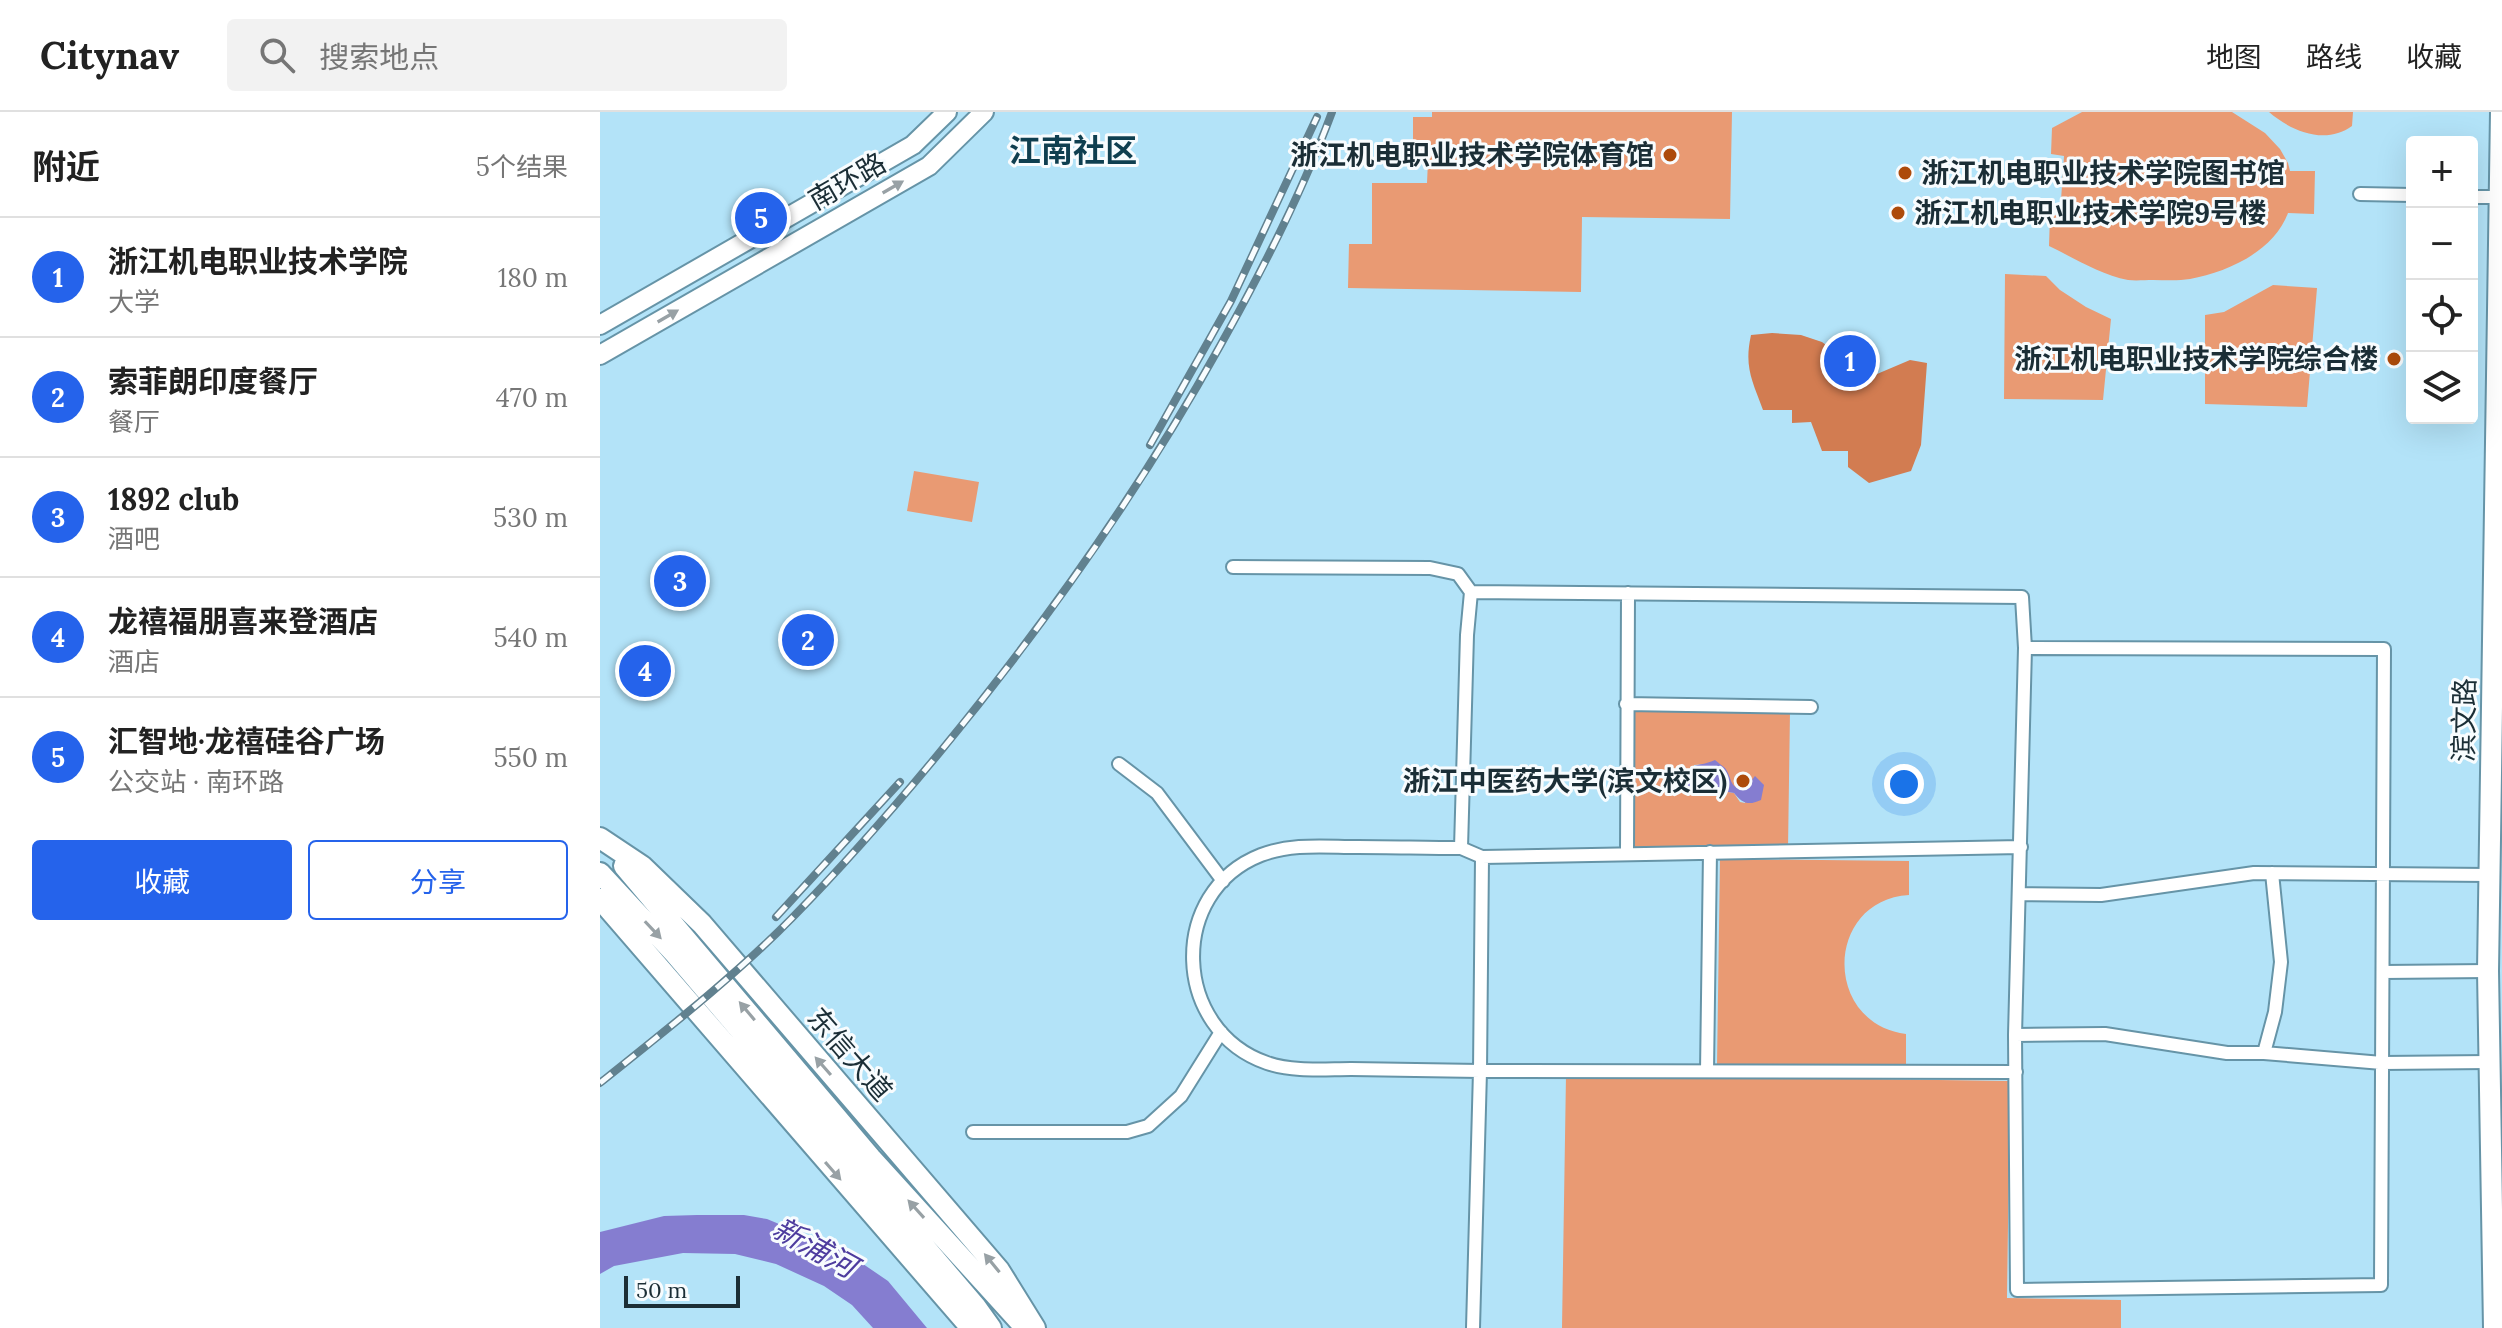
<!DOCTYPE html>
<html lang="zh">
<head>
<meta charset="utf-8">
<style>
  body { margin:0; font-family:Lora,"Noto Sans SC",serif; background:#f2f2f2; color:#222 }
  .controls { position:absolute; right:24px; top:24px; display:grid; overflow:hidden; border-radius:8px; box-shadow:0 8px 32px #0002 }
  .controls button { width:72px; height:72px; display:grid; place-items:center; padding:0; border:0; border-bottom:2px solid #e0e0e0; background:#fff; color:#222; font:40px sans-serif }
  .scale { position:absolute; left:24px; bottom:20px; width:116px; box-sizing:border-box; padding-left:8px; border:4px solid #1b2e36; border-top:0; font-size:22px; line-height:28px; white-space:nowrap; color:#1b2e36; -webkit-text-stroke:6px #f8fcfe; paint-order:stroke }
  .you { position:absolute; left:1304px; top:672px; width:28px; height:28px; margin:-20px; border:6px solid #fff; border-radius:50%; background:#1a73e8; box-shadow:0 0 0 12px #1a73e833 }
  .badge { display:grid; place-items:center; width:52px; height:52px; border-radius:50%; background:#2563eb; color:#fff; font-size:26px; font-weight:700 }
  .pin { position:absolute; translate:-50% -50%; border:4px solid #fff; box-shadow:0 2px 8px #0006 }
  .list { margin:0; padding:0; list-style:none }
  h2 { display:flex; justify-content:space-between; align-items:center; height:104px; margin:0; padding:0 32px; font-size:34px }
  h2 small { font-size:26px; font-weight:400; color:#767676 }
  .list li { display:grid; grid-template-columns:52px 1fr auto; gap:24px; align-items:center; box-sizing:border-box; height:120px; padding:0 32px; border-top:2px solid #e0e0e0 }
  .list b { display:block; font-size:30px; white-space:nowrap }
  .list p { margin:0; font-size:26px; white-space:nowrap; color:#767676 }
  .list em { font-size:26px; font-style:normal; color:#767676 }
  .actions { display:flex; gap:16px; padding:24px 32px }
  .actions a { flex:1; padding:18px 0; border:2px solid #2563eb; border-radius:8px; text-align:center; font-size:28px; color:#2563eb }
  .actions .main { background:#2563eb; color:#fff }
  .icon { flex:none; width:44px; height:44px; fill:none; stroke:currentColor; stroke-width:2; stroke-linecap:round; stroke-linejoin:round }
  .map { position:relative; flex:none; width:1902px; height:1216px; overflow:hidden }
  header { display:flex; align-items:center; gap:48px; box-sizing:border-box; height:112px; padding:0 40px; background:#fff; border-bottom:2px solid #e0e0e0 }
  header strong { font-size:38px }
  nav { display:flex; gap:44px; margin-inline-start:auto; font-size:28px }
  .search { width:560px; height:72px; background:#f2f2f2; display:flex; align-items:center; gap:20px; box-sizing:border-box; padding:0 28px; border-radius:8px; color:#767676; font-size:30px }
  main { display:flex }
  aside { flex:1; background:#fff }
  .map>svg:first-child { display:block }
  .green { fill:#e99a73; fill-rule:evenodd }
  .forest { fill:#d27c51 }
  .water { fill:#857dd0 }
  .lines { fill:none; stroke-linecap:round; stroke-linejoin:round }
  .street-casing { stroke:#6694a7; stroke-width:16 }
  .secondary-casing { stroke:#6694a7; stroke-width:22 }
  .primary-casing { stroke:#6694a7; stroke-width:24 }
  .street { stroke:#fff; stroke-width:12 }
  .secondary { stroke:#fff; stroke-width:18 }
  .primary { stroke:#fff; stroke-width:20 }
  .rail-casing { stroke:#61818f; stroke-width:8 }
  .rail { stroke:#f8fcfe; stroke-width:5; stroke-dasharray:15; stroke-linecap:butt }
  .oneway { fill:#98a1a5 }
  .poi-dot { fill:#ad4b0b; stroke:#f8fcfe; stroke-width:3 }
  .labels { text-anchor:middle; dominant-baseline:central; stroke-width:6; stroke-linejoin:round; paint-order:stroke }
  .poi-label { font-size:28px; font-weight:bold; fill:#1b2e36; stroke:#f8fcfe; text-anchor:end }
  .street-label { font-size:28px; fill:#1b2e36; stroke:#f8fcfe }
  .water-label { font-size:30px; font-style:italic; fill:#4d3c9e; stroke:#f8fcfe }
  .quarter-label { font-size:32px; font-weight:bold; fill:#0f3f50; stroke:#f8fcfe }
</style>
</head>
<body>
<header>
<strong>Citynav</strong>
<div class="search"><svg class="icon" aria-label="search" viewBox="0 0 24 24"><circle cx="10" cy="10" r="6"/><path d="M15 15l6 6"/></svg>搜索地点</div>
<nav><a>地图</a><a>路线</a><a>收藏</a></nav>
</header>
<main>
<aside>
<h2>附近<small>5个结果</small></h2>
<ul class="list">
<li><span class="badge">1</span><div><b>浙江机电职业技术学院</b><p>大学</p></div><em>180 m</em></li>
<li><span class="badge">2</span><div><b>索菲朗印度餐厅</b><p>餐厅</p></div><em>470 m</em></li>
<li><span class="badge">3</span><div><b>1892 club</b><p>酒吧</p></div><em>530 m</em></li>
<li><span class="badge">4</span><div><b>龙禧福朋喜来登酒店</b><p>酒店</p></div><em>540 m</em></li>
<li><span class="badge">5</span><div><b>汇智地·龙禧硅谷广场</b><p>公交站 · 南环路</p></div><em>550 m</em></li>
</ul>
<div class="actions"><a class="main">收藏</a><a>分享</a></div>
</aside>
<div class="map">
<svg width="1902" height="1216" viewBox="0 0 1902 1216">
  <rect width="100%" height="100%" fill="#b3e3f8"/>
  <!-- green -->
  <path class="green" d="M832,0H1132L1130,107L982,105L981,180L748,176L749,132H772V71H827L828,49L813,48V5H832Z
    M1482,0H1632L1665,21L1680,37L1688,51L1690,59H1715L1714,102L1688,101C1674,139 1628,160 1590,167C1578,169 1565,168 1553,168C1545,168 1536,169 1528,168C1501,163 1474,146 1449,134L1450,103H1460L1464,44L1451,42L1452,16Z
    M1669,0H1753L1752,14C1726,33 1692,20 1669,0Z
    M1405,162L1446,164L1460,178L1486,195L1511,207L1503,288L1404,287Z
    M1673,173L1717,176L1707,295L1605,292V203L1624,200Z
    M314,359L379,370L372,410L307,399Z
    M1033,598L1190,600L1188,737L1031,735ZM1107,652L1136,677L1144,679L1152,666L1145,691L1140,690L1134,681L1123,679L1108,683L1097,677L1094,653Z
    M1120,747L1309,749V783C1225,788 1222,911 1306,922V957L1117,954Z
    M966,963L1410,969L1407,1186L1521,1188V1216H962Z"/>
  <!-- forest -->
  <path class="forest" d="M1172,221L1201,223L1222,230L1254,254L1277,262L1310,248L1327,251L1321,333L1311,359L1269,371L1248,355V339H1222L1211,310L1192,311V298H1163C1152,268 1144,255 1151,223Z"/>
  <!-- water -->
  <path class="water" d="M1115,648C1118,651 1122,653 1125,656C1133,667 1128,675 1144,678L1155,664L1164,673L1161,688C1148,694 1142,691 1134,681L1123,679L1108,683L1086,675L1083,670C1091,648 1097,656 1115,648Z
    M97,1103H144L167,1107L244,1139L288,1169L327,1216H273L252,1193L224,1174L176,1152L135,1142L83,1141L14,1154L0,1162V1120L64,1104Z"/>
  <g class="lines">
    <!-- street casing -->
    <g class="street-casing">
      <path id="street" d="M1760,82L1812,83
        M1872,85H1898
        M633,455L830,456L858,462L871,480
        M1425,536L1784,537L1781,1173L1417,1178L1415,923Z
        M1026,592L1211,595
        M519,652L557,681L623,769
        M861,736C827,736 792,735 758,735C725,735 692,731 661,743C567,780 572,918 667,951C693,960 724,957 751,957C794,958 837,958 880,959L873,1216
        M1027,742L1028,481
        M882,745L861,736L867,523L871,480L1422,485L1425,536
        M1419,782L1501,783L1654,761L1889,763
        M1783,860L1888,859
        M1415,923L1505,922L1627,941H1664L1782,951L1889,950
        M1664,941L1675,900L1681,850L1672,761
        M1107,959L1110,740
        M1416,960L880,959L882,745L1421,735
        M373,1020H527L548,1014L581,984L621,920"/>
    </g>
    <!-- secondary casing -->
    <g class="secondary-casing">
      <path id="secondary" d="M0,213L313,33L347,0
        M0,243L329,54L384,0"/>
    </g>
    <!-- primary casing -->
    <g class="primary-casing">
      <path id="primary" d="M0,726L42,754L102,812L399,1158L435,1216
        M24,754L271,1046L420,1210
        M0,761L75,842L376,1195L391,1216
        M0,787L371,1216
        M1894,1216L1888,859L1901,0"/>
    </g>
    <!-- street -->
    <use href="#street" class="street"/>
    <!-- secondary -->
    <use href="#secondary" class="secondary"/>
    <!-- primary -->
    <use href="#primary" class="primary"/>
    <!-- rail casing -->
    <g class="rail-casing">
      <path id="rail" d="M550,333L631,189L717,5
        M176,805L300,670
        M0,971C66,918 133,866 192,806C244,753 293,697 340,640C446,511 539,380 620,234C662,159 702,81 732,0"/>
    </g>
    <!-- rail -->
    <use href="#rail" class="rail"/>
  </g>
  <!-- one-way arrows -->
  <defs><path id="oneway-solid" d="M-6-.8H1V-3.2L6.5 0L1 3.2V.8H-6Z" transform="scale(2)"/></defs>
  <g class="oneway">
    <use href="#oneway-solid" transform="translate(293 75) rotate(-30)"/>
    <use href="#oneway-solid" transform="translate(68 204) rotate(-30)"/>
    <use href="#oneway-solid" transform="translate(53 818) rotate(47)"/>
    <use href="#oneway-solid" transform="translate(147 899) rotate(-130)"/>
    <use href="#oneway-solid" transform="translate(223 954) rotate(-131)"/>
    <use href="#oneway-solid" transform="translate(233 1059) rotate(49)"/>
    <use href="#oneway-solid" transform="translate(316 1097) rotate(-132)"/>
    <use href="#oneway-solid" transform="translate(392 1151) rotate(-129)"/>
  </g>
  <!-- markers -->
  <g class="poi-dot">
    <circle cx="1070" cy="43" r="8"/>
    <circle cx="1305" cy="61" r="8"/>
    <circle cx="1298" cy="101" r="8"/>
    <circle cx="1794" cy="247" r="8"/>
    <circle cx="1143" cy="669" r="8"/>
  </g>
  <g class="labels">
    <!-- poi labels -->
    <g class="poi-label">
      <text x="1054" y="43">浙江机电职业技术学院体育馆</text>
      <text x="1321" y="61" text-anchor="start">浙江机电职业技术学院图书馆</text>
      <text x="1314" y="101" text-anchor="start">浙江机电职业技术学院9号楼</text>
      <text x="1778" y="247">浙江机电职业技术学院综合楼</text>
      <text x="1127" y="669">浙江中医药大学(滨文校区)</text>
    </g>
    <!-- street labels -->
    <g class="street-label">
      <text transform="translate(247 69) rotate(-30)">南环路</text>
      <text transform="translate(1864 608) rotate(-89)">滨文路</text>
      <text transform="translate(250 942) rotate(49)">东信大道</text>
    </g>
    <!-- water labels -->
    <g class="water-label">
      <text transform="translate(215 1135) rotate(29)">新浦河</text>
    </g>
    <!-- quarter labels -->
    <g class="quarter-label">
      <text x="473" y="38">江南社区</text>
    </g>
  </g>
</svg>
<div class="controls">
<button>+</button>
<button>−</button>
<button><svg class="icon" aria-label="locate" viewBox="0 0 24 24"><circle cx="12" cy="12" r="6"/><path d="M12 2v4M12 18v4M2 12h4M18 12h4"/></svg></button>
<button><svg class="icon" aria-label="layers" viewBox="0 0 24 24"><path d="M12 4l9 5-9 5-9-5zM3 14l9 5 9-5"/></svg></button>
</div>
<div class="scale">50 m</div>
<div class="you"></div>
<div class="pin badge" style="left:1250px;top:249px">1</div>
<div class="pin badge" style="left:208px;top:528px">2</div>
<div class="pin badge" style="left:80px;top:469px">3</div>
<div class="pin badge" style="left:45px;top:559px">4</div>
<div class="pin badge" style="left:161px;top:106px">5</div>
</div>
</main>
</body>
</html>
